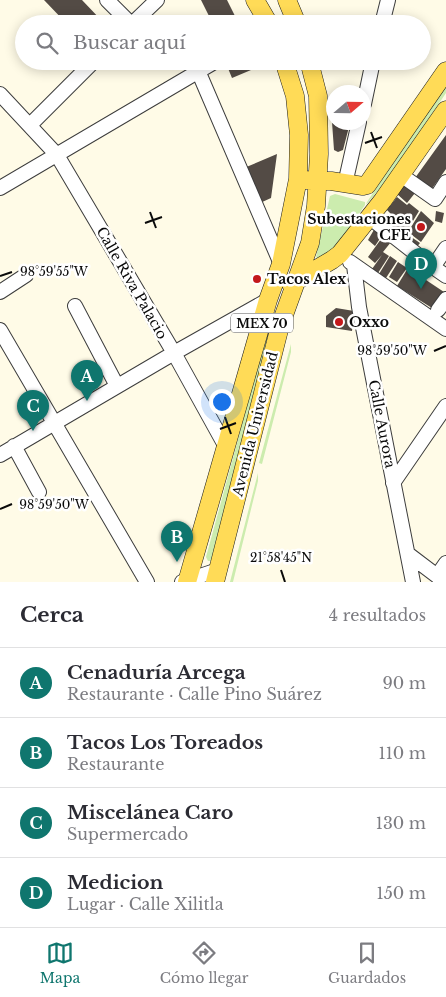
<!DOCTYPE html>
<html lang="es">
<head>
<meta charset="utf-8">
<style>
  body { margin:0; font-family:"Libre Baskerville",serif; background:#f7f7f7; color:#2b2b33 }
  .compass { position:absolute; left:326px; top:85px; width:45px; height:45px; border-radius:50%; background:#fff; box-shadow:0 2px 12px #0003; rotate:70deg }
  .you { position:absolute; left:221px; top:401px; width:18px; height:18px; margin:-12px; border:4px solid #fff; border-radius:50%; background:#1a73e8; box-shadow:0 0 0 8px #1a73e833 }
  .badge { display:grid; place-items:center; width:32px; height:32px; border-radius:50%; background:#0f766e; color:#fff; font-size:16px; font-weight:700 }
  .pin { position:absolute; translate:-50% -41px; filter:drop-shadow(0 1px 2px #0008) }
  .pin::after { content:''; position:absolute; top:26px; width:18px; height:15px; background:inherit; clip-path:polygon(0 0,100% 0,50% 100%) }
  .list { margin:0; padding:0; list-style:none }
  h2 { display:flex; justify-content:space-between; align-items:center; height:65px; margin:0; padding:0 20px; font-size:21px }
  h2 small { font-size:16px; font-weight:400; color:#7c7c81 }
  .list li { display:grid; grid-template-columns:32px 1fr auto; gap:15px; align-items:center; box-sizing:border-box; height:70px; padding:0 20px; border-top:1px solid #e1e1e2 }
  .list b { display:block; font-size:19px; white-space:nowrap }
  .list p { margin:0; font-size:16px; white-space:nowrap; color:#7c7c81 }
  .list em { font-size:16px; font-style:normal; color:#7c7c81 }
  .icon { flex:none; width:28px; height:28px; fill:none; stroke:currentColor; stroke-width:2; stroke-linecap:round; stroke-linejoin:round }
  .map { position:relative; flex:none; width:446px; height:582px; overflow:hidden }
  .search { position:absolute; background:#fff; box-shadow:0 2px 12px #0003; left:15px; right:15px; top:15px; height:55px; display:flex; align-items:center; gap:12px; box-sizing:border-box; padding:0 18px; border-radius:28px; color:#7c7c81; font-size:19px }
  .sheet { height:345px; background:#fff }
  nav { display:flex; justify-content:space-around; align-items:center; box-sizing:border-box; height:70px; border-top:1px solid #e1e1e2; background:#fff; font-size:14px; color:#7c7c81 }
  nav a { display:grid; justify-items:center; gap:2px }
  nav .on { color:#0f766e }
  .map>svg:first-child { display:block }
  .green { fill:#ccecae }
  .building { fill:#534b45 }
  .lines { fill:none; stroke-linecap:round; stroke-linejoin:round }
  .minor-casing { stroke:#3d3d3d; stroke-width:16 }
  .major-casing { stroke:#1b1b1b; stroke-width:19 }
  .minor { stroke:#fff; stroke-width:14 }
  .major { stroke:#ffdb57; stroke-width:18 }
  .ticks { fill:none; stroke:#0a0a0a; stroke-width:2 }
  .poi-dot { fill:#c3181b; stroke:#fff; stroke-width:2 }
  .labels { text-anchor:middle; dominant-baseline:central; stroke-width:5; stroke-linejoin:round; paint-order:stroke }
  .shield { fill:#fff; stroke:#545454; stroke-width:1 }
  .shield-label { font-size:12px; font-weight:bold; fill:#0a0a0a }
  .poi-label { font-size:14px; font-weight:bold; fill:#0a0a0a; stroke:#fff; text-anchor:start }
  .street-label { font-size:14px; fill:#0a0a0a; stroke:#fff }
  .ticks-label { font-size:12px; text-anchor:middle; fill:#0a0a0a; stroke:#fff; stroke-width:5; stroke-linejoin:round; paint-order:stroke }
</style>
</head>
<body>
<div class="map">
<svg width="446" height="582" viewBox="0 0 446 582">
  <rect width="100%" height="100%" fill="#fffbe7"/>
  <!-- green -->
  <path class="green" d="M446,82V93L391,175L366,205L367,202Z
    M335,194L365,202V205L330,257L319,260L316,257L330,196Z
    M268,327L270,328L218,543L212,561H208L206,557L239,436L266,328Z
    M291,344V352L262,464L259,463Z
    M258,473V481L233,582H230Z"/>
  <!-- building -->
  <path class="building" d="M44,0H82L102,21L99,24H67Z
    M201,0H227L239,24H213Z
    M225,61H247L251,70L232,78Z
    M332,122L350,123L343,150L338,152L334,150Z
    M446,135V169L431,190L415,178Z
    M277,154L271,198L260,203L244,168Z
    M403,184L415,193L407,203L397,194Z
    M397,197L407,205L409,203L419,211L402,239L388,228L395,218L387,210Z
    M421,211L434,223L421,242L408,232Z
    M436,211L444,213L442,223L435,221Z
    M375,228L383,234L375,246L368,240Z
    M407,234L420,243L416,248L404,238Z
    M384,235L391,242L383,252L389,256L378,273L372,269L382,255L375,263L368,257Z
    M390,256L397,261L386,278L379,274Z
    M398,262L407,268L397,282L389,277Z
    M408,268L444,292L432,308L397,286Z
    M336,308L354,311L352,331L326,327V316Z"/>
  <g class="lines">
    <!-- minor casing -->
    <g class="minor-casing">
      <path id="minor" d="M107,0L131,24
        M132,24L157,0
        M382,24L388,0
        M199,73L281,264
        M0,94L57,155L174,353L226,447
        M364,104L373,61
        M30,125L94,61
        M401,175L435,199L446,182
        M345,184L359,122
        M0,188L216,61
        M369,217L433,267
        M446,248L433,267L446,276
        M350,262L446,329
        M354,265L359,307L413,582
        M0,292L26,275
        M75,306L117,386
        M438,310L446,299
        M0,330L147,582
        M14,446L39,492
        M0,455L174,353L268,300
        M393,483L446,406
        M408,554L445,582
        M437,576L446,563
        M182,582L218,570"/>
    </g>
    <!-- major casing -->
    <g class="major-casing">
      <path id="major" d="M255,0L269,24
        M287,0L297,24
        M306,180L331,181L363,186L367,185L446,71
        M291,284L332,260L340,254L383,200L446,110
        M187,582L268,300L281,264L298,179L299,135L295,96L284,61
        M215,582L280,326L310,243L316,206L319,154L318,96L309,61"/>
    </g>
    <!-- minor -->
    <use href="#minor" class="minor"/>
    <!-- major -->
    <use href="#major" class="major"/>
  </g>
  <!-- ticks -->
  <path class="ticks" d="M371,132L377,148M365,143L382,137M150,212L156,228M145,223L162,217M0,276L12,272M434,351L446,346M225,417L231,434M220,429L236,423M0,509L12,504M281,570L285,582"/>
  <!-- markers -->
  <g class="poi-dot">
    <circle cx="421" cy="227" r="5"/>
    <circle cx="257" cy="279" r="5"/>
    <circle cx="339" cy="322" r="5"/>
  </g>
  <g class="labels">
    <!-- shield labels -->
    <rect class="shield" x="231" y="313.5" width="62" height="19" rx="4"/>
    <g class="shield-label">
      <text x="262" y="323">MEX 70</text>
    </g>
    <!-- poi labels -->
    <g class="poi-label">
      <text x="411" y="219" text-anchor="end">Subestaciones<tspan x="411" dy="16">CFE</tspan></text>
      <text x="267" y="279">Tacos Alex</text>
      <text x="349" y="322">Oxxo</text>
    </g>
    <!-- street labels -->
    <g class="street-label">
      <text transform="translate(132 283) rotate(60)">Calle Riva Palacio</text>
      <text transform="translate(255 424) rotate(-76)">Avenida Universidad</text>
      <text transform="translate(382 424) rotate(79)">Calle Aurora</text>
    </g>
  </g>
  <g class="ticks-label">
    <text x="54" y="276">98°59'55"W</text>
    <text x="392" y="355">98°59'50"W</text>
    <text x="54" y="509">98°59'50"W</text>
    <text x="281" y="562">21°58'45"N</text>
  </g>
</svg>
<svg class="compass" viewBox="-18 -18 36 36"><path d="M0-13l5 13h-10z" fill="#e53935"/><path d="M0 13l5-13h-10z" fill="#7c7c81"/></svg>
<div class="you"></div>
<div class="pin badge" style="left:87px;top:401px">A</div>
<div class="pin badge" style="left:177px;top:562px">B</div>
<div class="pin badge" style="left:33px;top:431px">C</div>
<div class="pin badge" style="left:421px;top:289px">D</div>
<div class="search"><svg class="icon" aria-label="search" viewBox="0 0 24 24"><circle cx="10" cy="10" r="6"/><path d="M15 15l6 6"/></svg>Buscar aquí</div>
</div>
<section class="sheet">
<h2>Cerca<small>4 resultados</small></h2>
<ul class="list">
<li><span class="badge">A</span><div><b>Cenaduría Arcega</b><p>Restaurante · Calle Pino Suárez</p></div><em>90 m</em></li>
<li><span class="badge">B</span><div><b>Tacos Los Toreados</b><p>Restaurante</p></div><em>110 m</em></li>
<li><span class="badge">C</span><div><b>Miscelánea Caro</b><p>Supermercado</p></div><em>130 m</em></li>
<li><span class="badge">D</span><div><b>Medicion</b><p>Lugar · Calle Xilitla</p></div><em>150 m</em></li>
</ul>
</section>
<nav>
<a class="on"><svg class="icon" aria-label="map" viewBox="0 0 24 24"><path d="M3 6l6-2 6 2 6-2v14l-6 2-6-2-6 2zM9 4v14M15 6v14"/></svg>Mapa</a>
<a><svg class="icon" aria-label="directions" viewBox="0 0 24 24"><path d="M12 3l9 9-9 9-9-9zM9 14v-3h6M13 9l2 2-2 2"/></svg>Cómo llegar</a>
<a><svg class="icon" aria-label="saved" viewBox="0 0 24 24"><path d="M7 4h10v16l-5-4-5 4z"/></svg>Guardados</a>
</nav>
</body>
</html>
